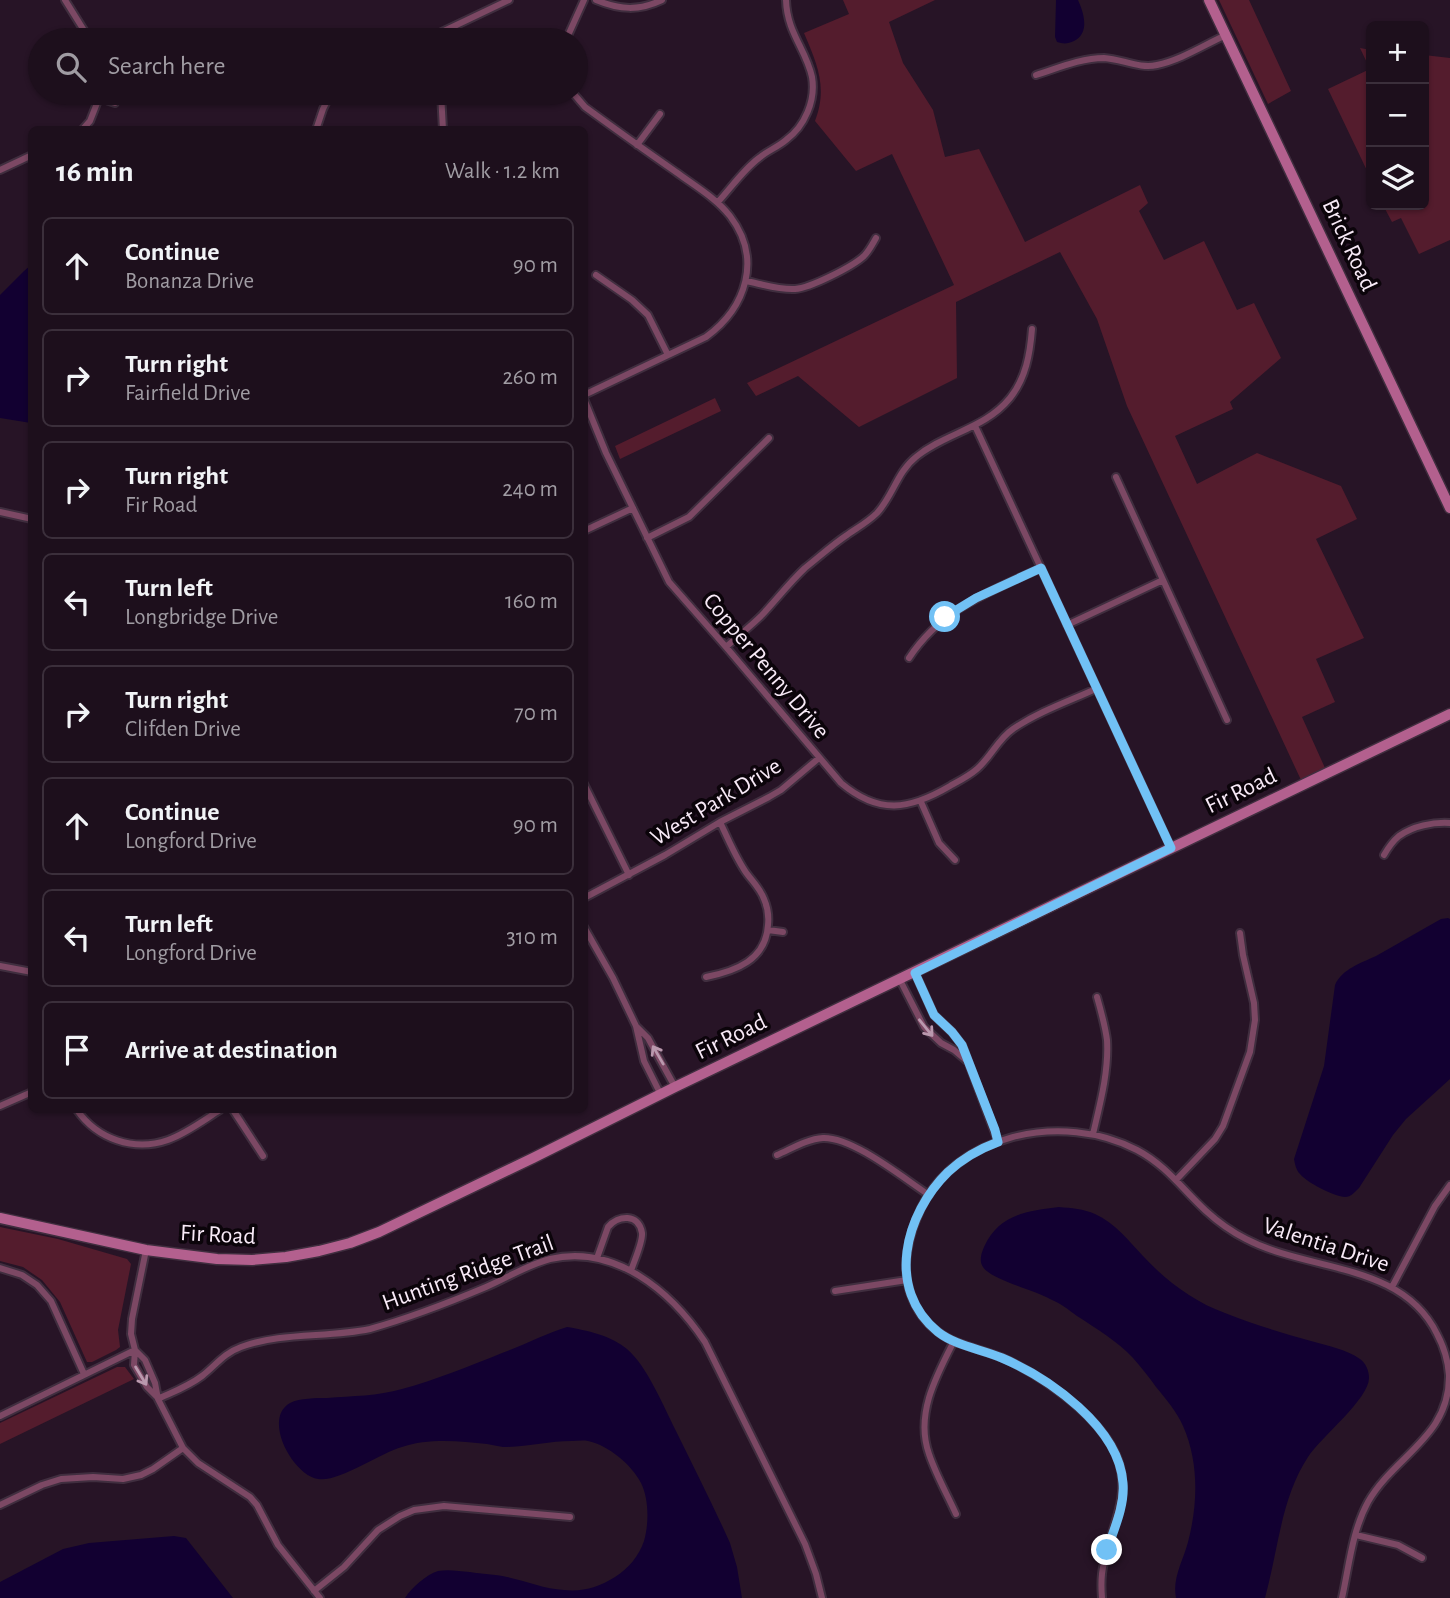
<!DOCTYPE html>
<html lang="en">
<head>
<meta charset="utf-8">
<style>
  body { margin:0; font-family:"Alegreya Sans",sans-serif; background:#251825; color:#f1f3f6 }
  .controls { position:absolute; right:21px; top:21px; display:grid; overflow:hidden; border-radius:10px; box-shadow:0 2px 5px #0004 }
  .controls button { width:63px; height:63px; display:grid; place-items:center; padding:0; border:0; border-bottom:2px solid #3b2f3b; background:#1d0f1c; color:#f1f3f6; font:35px sans-serif }
  .stop { position:absolute; width:21px; height:21px; margin:-16px; border:5px solid #71c1f5; border-radius:50%; background:#fff }
  .stop.end { background:#71c1f5; border-color:#fff; box-shadow:0 2px 7px #0008 }
  .list { margin:0; padding:0; list-style:none }
  h2 { display:flex; justify-content:space-between; align-items:center; height:91px; margin:0; padding:0 28px; font-size:30px }
  h2 small { font-size:23px; font-weight:400; color:#a09ca3 }
  .list li { display:grid; grid-template-columns:46px 1fr auto; gap:21px; align-items:center; box-sizing:border-box; height:98px; margin:0 14px 14px; padding:0 14px; border:2px solid #3b2f3b; border-radius:10px }
  .list b { display:block; font-size:26px; white-space:nowrap }
  .list p { margin:0; font-size:23px; white-space:nowrap; color:#a09ca3 }
  .list em { font-size:23px; font-style:normal; color:#a09ca3 }
  .icon { flex:none; width:38px; height:38px; fill:none; stroke:currentColor; stroke-width:2; stroke-linecap:round; stroke-linejoin:round }
  .map { position:relative; flex:none; width:1450px; height:1598px; overflow:hidden }
  .search { position:absolute; background:#1d0f1c; box-shadow:0 2px 5px #0004; left:28px; top:28px; width:560px; height:77px; display:flex; align-items:center; gap:18px; box-sizing:border-box; padding:0 24px; border-radius:38px; color:#a09ca3; font-size:26px }
  .panel { position:absolute; background:#1d0f1c; box-shadow:0 2px 5px #0004; left:28px; top:126px; width:560px; height:987px; border-radius:10px }
  .map>svg:first-child { display:block }
  .green { fill:#541c2d }
  .water { fill:#120031 }
  .lines { fill:none; stroke-linecap:round; stroke-linejoin:round }
  .street-casing { stroke:#402e3f; stroke-width:10 }
  .secondary-casing { stroke:#402e3f; stroke-width:13 }
  .street { stroke:#7c4864; stroke-width:6 }
  .secondary { stroke:#b3608e; stroke-width:10 }
  .oneway { stroke:#ba99ae }
  .route { stroke:#71c1f5; stroke-width:9 }
  .labels { text-anchor:middle; dominant-baseline:central; stroke-width:7; stroke-linejoin:round; paint-order:stroke }
  .street-label { font-size:24px; fill:#f8eaf7; stroke:#0b040a }
</style>
</head>
<body>
<div class="map">
<svg width="1450" height="1598" viewBox="0 0 1450 1598">
  <rect width="100%" height="100%" fill="#271426"/>
  <!-- green -->
  <path class="green" d="M843,0H935L889,22L903,63L933,110L945,157L979,149L1025,242L1140,185L1148,203L1139,211L1164,260L1204,241L1237,310L1254,303L1281,358L1230,402L1233,409L1175,436L1197,484L1257,453L1341,486L1357,519L1316,539L1364,638L1316,659L1335,702L1302,717L1325,768L1301,780L1127,406L1097,319L1060,252L956,302L957,378L859,427L798,376L756,396L747,383L954,285L892,154L856,171L815,121C828,87 817,64 804,33L849,14Z
    M1219,0H1249L1291,91L1268,104Z
    M1360,48L1371,50V179L1328,89L1370,69Z
    M1424,55L1450,58V240L1419,254L1401,218L1392,222L1383,205H1424Z
    M715,398L721,411L620,459L615,446Z
    M0,1227L58,1239L127,1259L131,1264L118,1330L120,1347L116,1350L92,1362H87L60,1302L42,1280L23,1267L0,1261Z
    M117,1367H125L134,1379L0,1444V1423Z"/>
  <!-- water -->
  <path class="water" d="M1056,0H1078C1084,13 1090,33 1074,41C1068,44 1063,44 1057,42L1055,37Z
    M31,265V423L0,418V295L24,271Z
    M1448,918L1450,919V1079L1406,1119L1393,1135L1359,1188C1355,1192 1351,1197 1345,1197C1335,1197 1306,1182 1300,1174C1296,1170 1295,1164 1294,1159L1324,1066L1335,985C1342,969 1361,963 1376,956C1398,944 1419,931 1441,919Z
    M1059,1207C1071,1208 1084,1209 1095,1214C1115,1223 1129,1241 1143,1256C1165,1280 1194,1302 1225,1313C1253,1324 1282,1333 1311,1341C1328,1346 1346,1349 1360,1359C1366,1363 1369,1371 1369,1378C1369,1399 1321,1437 1308,1457C1281,1498 1278,1551 1265,1598H1176C1172,1578 1183,1561 1188,1542C1198,1504 1199,1462 1183,1426C1177,1412 1166,1399 1156,1387C1149,1377 1141,1367 1133,1358C1117,1341 1097,1329 1077,1316C1069,1310 1060,1303 1050,1299C1036,1291 990,1279 983,1267C979,1261 981,1254 984,1247C999,1214 1027,1211 1059,1207Z
    M567,1327C586,1330 612,1336 627,1349C647,1366 664,1407 676,1431C694,1468 713,1505 730,1543L737,1567L742,1598H405C412,1587 426,1575 438,1571C448,1569 459,1571 470,1572C482,1574 495,1574 507,1577C526,1581 545,1589 564,1590C583,1592 599,1587 615,1577C628,1569 639,1556 644,1541C649,1524 649,1499 641,1483C632,1465 608,1445 588,1441C583,1440 577,1441 572,1441C549,1441 526,1447 503,1447C497,1446 492,1445 487,1444C460,1441 428,1438 402,1447C380,1453 338,1483 318,1479C293,1475 262,1419 290,1403C300,1398 316,1398 327,1398C352,1396 378,1396 402,1389C435,1380 470,1366 502,1353C524,1345 545,1334 567,1327Z
    M174,1536L186,1538L233,1598H0V1582L63,1549L89,1543Z"/>
  <g class="lines">
    <!-- street casing -->
    <g class="street-casing">
      <path id="street" d="M65,0L90,40
        M596,0C620,10 639,11 662,0
        M425,40L509,0
        M566,40L584,0
        M1036,75C1058,68 1081,58 1104,58C1122,59 1139,69 1157,65C1181,60 1204,45 1226,35
        M441,93L443,130
        M573,93L585,107C615,129 646,151 676,172C695,186 716,198 730,216C762,258 747,307 706,337L584,395
        M100,98L115,103
        M82,130L90,121L101,93
        M316,130L323,109L331,93
        M637,145L660,114
        M0,170L32,155
        M718,202C731,188 743,170 759,158C767,151 778,147 786,140C805,126 816,100 812,77C806,49 787,33 786,0
        M596,275L632,300L648,315L668,355
        M746,281C761,284 779,290 795,289C810,288 852,267 864,256C869,251 872,245 876,238
        M584,399L606,453L669,582L726,647L841,783C879,815 909,810 950,786C959,781 969,776 977,769C991,757 998,739 1013,729C1038,712 1069,701 1096,689
        M975,426L1171,848
        M1116,477L1227,720
        M0,512L32,519
        M584,531L633,508
        M647,538L689,517L769,438
        M1067,625L1163,580
        M726,647C738,636 751,626 762,615C777,599 789,583 805,568C819,557 832,545 847,535C857,528 868,522 877,513C893,496 897,472 916,457C945,433 985,429 1010,398C1026,378 1030,354 1032,329
        M909,658C942,608 989,592 1041,568
        M584,784L629,875
        M921,802L939,843L955,860
        M1384,855C1388,848 1393,841 1399,836C1413,826 1433,822 1450,823
        M584,898L665,855L720,822L769,797L781,790L819,758
        M584,927L613,978L636,1026L644,1061L661,1095
        M768,930L783,932
        M0,966L32,972
        M915,973L934,1015L952,1032L962,1045L998,1141
        M706,977C736,971 766,960 768,925C769,916 768,908 764,899C760,888 751,880 745,871C735,856 728,839 720,822
        M900,980L924,1027L941,1043L954,1050L967,1061
        M637,1027L648,1038L675,1087
        M0,1106L32,1092
        M77,1110C97,1139 134,1152 168,1140C187,1133 204,1120 220,1110
        M233,1110L263,1156
        M1093,1134C1100,1104 1109,1071 1107,1040C1105,1025 1101,1011 1097,997
        M777,1155C791,1149 807,1139 823,1138C853,1137 903,1178 929,1195
        M1177,1179L1215,1139L1223,1126L1250,1052L1255,1020L1254,1003L1243,955L1240,933
        M146,1250L132,1319L131,1334L135,1350L134,1365L147,1387L157,1397
        M597,1258L608,1227C618,1215 639,1213 642,1233C643,1242 634,1261 631,1271
        M0,1268L22,1275L37,1285L51,1301L84,1374
        M1392,1287L1435,1206L1450,1185
        M835,1291L907,1280
        M954,1341C936,1376 915,1415 929,1454C936,1475 947,1494 956,1514
        M135,1350L145,1360L155,1383L158,1399L183,1448L198,1463L250,1497L257,1505L278,1545L320,1598
        M158,1399C173,1392 189,1386 202,1376C215,1366 224,1353 241,1347C282,1332 327,1338 370,1329C409,1318 448,1303 486,1287C507,1278 527,1265 550,1259C615,1244 671,1291 705,1342L805,1544L816,1574L822,1598
        M0,1416L135,1350
        M0,1505L42,1485L61,1479L93,1477L123,1479L141,1475L153,1469L183,1448
        M1356,1535L1398,1545L1422,1558
        M314,1591L344,1567L378,1530L400,1516L414,1510L444,1506L570,1517
        M1102,1598C1101,1586 1101,1574 1104,1563C1111,1527 1131,1496 1118,1460C1103,1418 1043,1376 1003,1358C988,1352 972,1348 956,1342C924,1329 905,1298 906,1263C907,1247 911,1231 918,1215C952,1133 1063,1111 1137,1150C1167,1166 1182,1189 1206,1211C1218,1222 1232,1232 1246,1239C1309,1272 1402,1262 1437,1334C1444,1347 1448,1361 1449,1375C1450,1437 1395,1455 1368,1502C1352,1531 1349,1567 1342,1598"/>
    </g>
    <!-- secondary casing -->
    <g class="secondary-casing">
      <path id="secondary" d="M1209,0L1450,508
        M0,1218L146,1250L217,1259L252,1260L286,1257L319,1251L350,1243L379,1232L533,1158L675,1087L1450,714"/>
    </g>
    <!-- street -->
    <use href="#street" class="street"/>
    <!-- secondary -->
    <use href="#secondary" class="secondary"/>
  </g>
  <!-- one-way arrows -->
  <defs><path id="oneway-shaft" d="M-6 0H5M1.5-3L5.5 0L1.5 3" fill="none" stroke-width="1.6" stroke-linecap="round" stroke-linejoin="round" transform="scale(1.75)"/></defs>
  <g class="oneway">
    <use href="#oneway-shaft" transform="translate(926 1028) rotate(51)"/>
    <use href="#oneway-shaft" transform="translate(658 1055) rotate(-120)"/>
    <use href="#oneway-shaft" transform="translate(141 1376) rotate(59)"/>
  </g>
  <g class="lines">
    <!-- route -->
    <path class="route" d="M945,617L976,598L1041,568L1171,848L915,973L934,1015L952,1032L962,1045L995,1130L998,1142C979,1149 963,1158 948,1172C905,1214 885,1289 938,1332C956,1346 981,1349 1002,1358C1049,1378 1119,1427 1123,1483C1125,1506 1114,1529 1107,1550"/>
  </g>
  <g class="labels">
    <!-- street labels -->
    <g class="street-label">
      <text transform="translate(1349 245) rotate(65)">Brick Road</text>
      <text transform="translate(766 666) rotate(50)">Copper Penny Drive</text>
      <text transform="translate(1241 791) rotate(-26)">Fir Road</text>
      <text transform="translate(716 802) rotate(-31)">West Park Drive</text>
      <text transform="translate(731 1037) rotate(-26)">Fir Road</text>
      <text transform="translate(218 1235) rotate(3)">Fir Road</text>
      <text transform="translate(1326 1245) rotate(18)">Valentia Drive</text>
      <text transform="translate(468 1273) rotate(-20)">Hunting Ridge Trail</text>
    </g>
  </g>
</svg>
<div class="controls">
<button>+</button>
<button>−</button>
<button><svg class="icon" aria-label="layers" viewBox="0 0 24 24"><path d="M12 4l9 5-9 5-9-5zM3 14l9 5 9-5"/></svg></button>
</div>
<div class="stop" style="left:945px;top:617px"></div>
<div class="stop end" style="left:1107px;top:1550px"></div>
<div class="search"><svg class="icon" aria-label="search" viewBox="0 0 24 24"><circle cx="10" cy="10" r="6"/><path d="M15 15l6 6"/></svg>Search here</div>
<section class="panel">
<h2>16 min<small>Walk · 1.2 km</small></h2>
<ul class="list">
<li><svg class="icon" aria-label="ahead" viewBox="0 0 24 24"><path d="M12 20V5M6 11l6-6 6 6"/></svg><div><b>Continue</b><p>Bonanza Drive</p></div><em>90 m</em></li>
<li><svg class="icon" aria-label="right" viewBox="0 0 24 24"><path d="M7 20v-9h11M14 6l5 5-5 5"/></svg><div><b>Turn right</b><p>Fairfield Drive</p></div><em>260 m</em></li>
<li><svg class="icon" aria-label="right" viewBox="0 0 24 24"><path d="M7 20v-9h11M14 6l5 5-5 5"/></svg><div><b>Turn right</b><p>Fir Road</p></div><em>240 m</em></li>
<li><svg class="icon" aria-label="left" viewBox="0 0 24 24"><path d="M17 20v-9H6M10 6l-5 5 5 5"/></svg><div><b>Turn left</b><p>Longbridge Drive</p></div><em>160 m</em></li>
<li><svg class="icon" aria-label="right" viewBox="0 0 24 24"><path d="M7 20v-9h11M14 6l5 5-5 5"/></svg><div><b>Turn right</b><p>Clifden Drive</p></div><em>70 m</em></li>
<li><svg class="icon" aria-label="ahead" viewBox="0 0 24 24"><path d="M12 20V5M6 11l6-6 6 6"/></svg><div><b>Continue</b><p>Longford Drive</p></div><em>90 m</em></li>
<li><svg class="icon" aria-label="left" viewBox="0 0 24 24"><path d="M17 20v-9H6M10 6l-5 5 5 5"/></svg><div><b>Turn left</b><p>Longford Drive</p></div><em>310 m</em></li>
<li><svg class="icon" aria-label="arrive" viewBox="0 0 24 24"><path d="M6 21V4h12l-3 4 3 4H6"/></svg><div><b>Arrive at destination</b></div></li>
</ul>
</section>
</div>
</body>
</html>
